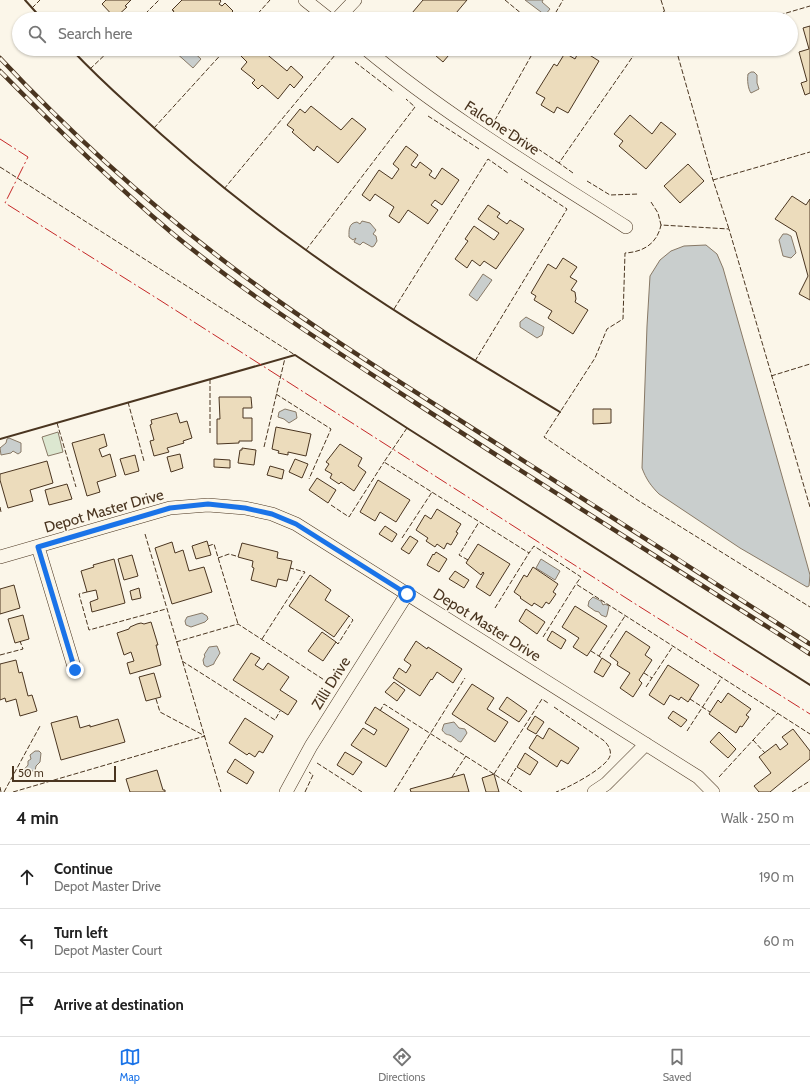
<!DOCTYPE html>
<html lang="en">
<head>
<meta charset="utf-8">
<style>
  body { margin:0; font-family:Cabin,sans-serif; background:#f2f2f2; color:#222 }
  .scale { position:absolute; left:12px; bottom:10px; width:104px; box-sizing:border-box; padding-left:4px; border:2px solid #4a3520; border-top:0; font-size:11px; line-height:14px; white-space:nowrap; color:#4a3520; -webkit-text-stroke:3px #fbf6e9; paint-order:stroke }
  .stop { position:absolute; width:12px; height:12px; margin:-9px; border:3px solid #1a73e8; border-radius:50%; background:#fff }
  .stop.end { background:#1a73e8; border-color:#fff; box-shadow:0 1px 4px #0008 }
  .list { margin:0; padding:0; list-style:none }
  h2 { display:flex; justify-content:space-between; align-items:center; height:52px; margin:0; padding:0 16px; font-size:17px }
  h2 small { font-size:13px; font-weight:400; color:#767676 }
  .list li { display:grid; grid-template-columns:26px 1fr auto; gap:12px; align-items:center; box-sizing:border-box; height:64px; padding:0 16px; border-top:1px solid #e0e0e0 }
  .list b { display:block; font-size:15px; white-space:nowrap }
  .list p { margin:0; font-size:13px; white-space:nowrap; color:#767676 }
  .list em { font-size:13px; font-style:normal; color:#767676 }
  .icon { flex:none; width:22px; height:22px; fill:none; stroke:currentColor; stroke-width:2; stroke-linecap:round; stroke-linejoin:round }
  .map { position:relative; flex:none; width:810px; height:792px; overflow:hidden }
  .search { position:absolute; background:#fff; box-shadow:0 1px 3px #0004; left:12px; right:12px; top:12px; height:44px; display:flex; align-items:center; gap:10px; box-sizing:border-box; padding:0 14px; border-radius:22px; color:#767676; font-size:15px }
  .sheet { height:244px; background:#fff }
  nav { display:flex; justify-content:space-around; align-items:center; box-sizing:border-box; height:56px; border-top:1px solid #e0e0e0; background:#fff; font-size:11px; color:#767676 }
  nav a { display:grid; justify-items:center; gap:2px }
  nav .on { color:#1a73e8 }
  .map>svg:first-child { display:block }
  .pitch { fill:#dce7d0; stroke:#887966 }
  .water { fill:#c9cecd; stroke:#887966 }
  .building { fill:#ecdcbc; stroke:#4a3520 }
  .lines { fill:none; stroke-linecap:round; stroke-linejoin:round }
  .minor-casing { stroke:#4a3520; stroke-width:14 }
  .minor { stroke:#fbf6e9; stroke-width:13 }
  .rail-casing { stroke:#4a3520; stroke-width:4.5 }
  .rail { stroke:#fbf6e9; stroke-width:3; stroke-dasharray:9; stroke-linecap:butt }
  .fence { stroke:#4a3520; stroke-width:1; stroke-dasharray:5 2; stroke-linecap:butt }
  .wall { stroke:#4a3520; stroke-width:2 }
  .power { stroke:#c62828; stroke-width:1; stroke-dasharray:14 3 2 3; stroke-linecap:butt }
  .route { stroke:#1a73e8; stroke-width:5 }
  .labels { text-anchor:middle; dominant-baseline:central; stroke-width:3; stroke-linejoin:round; paint-order:stroke }
  .street-label { font-size:15px; fill:#4a3520; stroke:#fbf6e9 }
</style>
</head>
<body>
<div class="map">
<svg width="810" height="792" viewBox="0 0 810 792">
  <rect width="100%" height="100%" fill="#fbf6e9"/>
  <!-- pitch -->
  <path class="pitch" d="M58,432L63,452L48,456L42,437Z"/>
  <!-- water -->
  <path class="water" d="M525,0H543L542,2L550,9L545,15Z
    M504,15V19H478V17Z
    M175,49H190L201,59L193,68L174,51Z
    M751,72H754L757,75V83L759,89L751,93C748,89 747,80 748,74Z
    M362,221L370,223L376,230L373,234L376,236L377,241L374,246L372,247L363,242L360,245L354,242L356,238L353,240L349,237C349,231 348,223 357,222L360,224Z
    M783,234H787L791,236L796,253L791,258L783,256L779,240Z
    M706,245L717,254L723,268L807,564L810,575L809,586L807,587L740,548L659,494C651,486 646,479 642,468L647,326L650,276L660,260L671,251L684,246Z
    M483,274L492,280L477,301L469,295Z
    M526,317L544,327L542,335L537,338L520,327V322Z
    M285,409L296,412L297,418L289,423L284,419L278,417L279,412Z
    M9,438L21,443V452L18,454L13,451L11,453L1,455L0,448L6,443L7,439Z
    M541,559L560,571L555,580L536,568Z
    M593,597L601,601L603,605L605,604L609,606L607,615L606,617L601,615L599,612L595,611L588,606L589,601Z
    M202,613L207,616L208,619L205,622L191,627L186,625L185,621L187,617Z
    M217,646L220,653L214,663V664L207,667L204,665L203,660L205,656L204,655L209,647Z
    M454,722L459,728L465,729L467,733L461,742C456,741 457,739 453,737C448,733 447,737 442,730L444,724Z
    M35,751H39L41,753L40,762L36,766L35,771H29L26,775H23L22,772L28,765V761L31,759L30,755Z"/>
  <!-- building -->
  <path class="building" d="M106,0H131L125,6L127,7L115,18L102,4Z
    M182,0H220L221,1L219,4L222,6L225,3L233,11L231,13L238,19H196L192,15L188,19H175L171,15L174,11L172,10Z
    M423,0H467L451,19H407Z
    M156,14L161,19H151Z
    M810,26V93L805,95L801,83L807,81L799,52L809,49L803,28Z
    M247,49H267L264,52L287,71L291,66L303,77L294,88L290,84L278,99L262,85L258,89L252,83L255,80L241,69L247,62L241,56Z
    M428,49H454L443,62Z
    M580,49L599,61L568,113L557,107L554,113L541,105L545,98L536,93L554,64L557,66L565,53L575,59Z
    M311,106L341,130L352,118L366,129L338,163L317,146L314,151L292,132L294,130L287,125L300,109L305,113Z
    M630,115L652,134L661,122L676,134L646,169L619,146L623,141L614,134Z
    M406,146L418,155L411,165L416,168L420,162L432,171L429,175L435,179L442,168L459,180L442,205L435,200L431,205L438,210L428,224L408,210L399,223L389,216L394,207L375,194L370,201L362,195L379,170L392,179L399,169L393,164Z
    M688,164L704,181L680,203L664,186Z
    M792,196L806,205L810,199V300L799,294L808,276L796,232L775,219Z
    M488,205L500,213L497,217L507,224L510,220L524,229L496,269L484,261L480,266L472,260L467,268L455,259L468,241L465,239L474,226L494,240L499,233L478,219Z
    M563,258L577,267L570,277L577,281L571,290L575,292L576,299L575,302L588,310L573,334L548,318L552,311L534,300L536,296L531,293L548,264L556,269Z
    M219,397H251L252,408H243V418H252V441H239V443L217,444V419H220Z
    M593,409H611V423L593,424Z
    M177,413L180,423L187,421L192,438L183,441L184,443L167,448L169,452L154,456L150,441L154,440L150,425L152,424L151,420Z
    M276,427L311,434L306,456L288,452V455L278,453L279,451L272,449Z
    M104,434L107,446L99,449L102,457L110,454L116,476L97,482L100,492L87,496L72,443Z
    M340,444L362,458L358,466L366,472L354,491L341,482L339,484L330,478L332,474L325,470L329,464L326,462Z
    M242,448L256,450L254,465L238,463L240,450H242Z
    M180,454L183,468L171,472L167,457Z
    M135,455L139,471L125,475L120,459Z
    M214,459L230,460V468L214,467Z
    M295,459L308,464L302,478L289,472Z
    M47,461L53,483L30,490L33,501L8,508L0,480V474Z
    M270,466L284,470L282,479L267,475Z
    M317,478L336,490L328,503L309,490Z
    M378,480L410,500L396,522L380,512L375,521L360,512Z
    M67,484L72,499L49,505L45,490Z
    M437,509L461,524L456,532L458,533L451,545L447,543L444,549L437,544L435,547L426,541L428,538L416,530L425,515L431,519Z
    M385,526L397,534L392,542L379,534Z
    M410,536L418,541L409,554L401,549Z
    M207,541L211,555L196,559L192,546Z
    M172,542L175,553L183,550L189,571L204,567L212,592L172,604L155,548Z
    M242,543L278,552L277,558L292,561L287,581L278,579L276,587L251,580L254,568L252,567L253,561L238,557Z
    M478,544L510,564L490,596L476,587L484,573L483,572L481,575L466,563Z
    M436,552L447,559L439,572L427,565L433,554L434,555Z
    M132,555L138,576L124,580L118,559Z
    M114,559L125,603L92,612L90,602L98,599L96,590L87,592L81,571L94,567L93,565Z
    M533,567L558,584L553,592L556,594L549,604L546,602L542,608L534,603L532,606L520,598L521,597L514,592L524,575L527,577Z
    M455,571L469,580L464,588L449,579Z
    M310,575L331,590L325,600L349,616L334,637L289,606Z
    M14,585L20,608L0,614V589Z
    M139,588L141,598L132,600L130,591Z
    M575,606L607,626L587,656L573,647L579,638L562,627Z
    M526,609L545,622L537,634L519,621Z
    M23,615L29,639L15,643L8,619Z
    M151,622L158,645H156L161,665L130,674L127,663L134,661L131,652L124,655L117,633L129,629L130,627L137,624L141,623L144,624Z
    M552,631L566,640L561,649L547,640Z
    M626,631L650,647L645,655L652,660L639,680L642,683L633,697L620,688L630,673L617,665L618,662L610,656Z
    M322,632L336,642L323,661L308,651Z
    M416,641L427,649L428,647L462,669L453,683L437,672L432,680L431,679L420,696L393,678L399,668L406,673L411,665L404,660Z
    M251,653L260,658L255,665L263,670L268,663L289,677L280,690L297,701L288,715L233,680Z
    M602,658L611,664L603,677L594,672Z
    M16,660L19,673L22,672L28,696L32,695L37,711L20,716L16,699L6,702L5,698L0,700V664Z
    M668,665L699,685L688,702L681,697L679,700L670,695L664,705L649,695Z
    M154,673L161,697L146,701L139,677Z
    M394,682L405,690L397,701L385,692Z
    M472,684L494,698L487,709L508,722L495,742L452,714Z
    M728,693L751,709L746,715L749,717L742,727L740,726L736,733L709,714L718,700L721,703Z
    M507,697L527,711L519,722L499,709Z
    M375,707L409,729L386,767L351,745L363,728L374,735L377,730L365,723Z
    M673,711L687,720L681,727L668,718Z
    M77,716L80,728L90,725V727L118,719L125,742L61,760L51,723Z
    M535,716L544,722L536,734L527,729Z
    M245,718L273,736L263,753L259,751L255,757L249,753L247,755L229,743Z
    M549,728L579,748L568,764L561,760L557,767L529,748L537,735L543,739Z
    M793,729L810,751V759L770,792H759L754,786L771,773L759,757L776,744L780,750L788,744L782,737Z
    M719,732L736,749L728,758L710,742Z
    M345,752L362,762L353,775L337,765Z
    M525,753L538,762L530,775L517,767Z
    M235,759L254,772L247,784L227,772Z
    M157,770L163,790H165V792H130L126,779Z
    M464,774L469,792H411L410,789Z
    M494,774L499,792H486L482,778Z"/>
  <g class="lines">
    <!-- minor casing -->
    <g class="minor-casing">
      <path id="minor" d="M305,0L329,19
        M337,19L355,0
        M366,49C447,116 537,170 626,227
        M38,547L75,670
        M0,557L170,508L208,505L245,508L272,514L296,524L698,777L713,792
        M286,792L311,746L407,594
        M594,792L606,784L646,744"/>
    </g>
    <!-- minor -->
    <use href="#minor" class="minor"/>
    <!-- rail casing -->
    <g class="rail-casing">
      <path id="rail" d="M0,58C72,135 151,206 236,270C317,331 405,385 491,440C598,508 704,576 810,644
        M0,71C55,127 112,182 172,233C247,295 330,347 411,400C543,486 677,569 810,654"/>
    </g>
    <!-- rail -->
    <use href="#rail" class="rail"/>
    <!-- fence -->
    <path class="fence" d="M505,0L528,19
      M661,0L667,19
      M32,8L40,0
      M140,19L159,0
      M253,19L270,0
      M552,19L563,0
      M659,19L664,11
      M766,19L810,6
      M339,49L345,54
      M535,49L495,120L559,163
      M676,49L713,180L729,229
      M355,62L394,92
      M90,69L111,49
      M428,116L479,149
      M154,128L226,49
      M0,167L295,355
      M573,173L559,163L638,49
      M713,180L810,152
      M587,181L610,195L639,194
      M224,189L340,49
      M651,202L658,213L661,225
      M306,250L415,107L406,99
      M394,309L488,159L508,173
      M475,361L567,209L521,179
      M771,376L810,364
      M276,394L331,429L309,479
      M128,402L144,461
      M57,423L76,487
      M407,428L384,462L529,553L534,546L581,577L576,584L810,734
      M210,433V379
      M264,447L285,358
      M331,505L349,517L384,462
      M0,507L1,512
      M810,507L729,229L661,225C657,244 643,252 625,253L623,319L607,329L595,358L544,437L639,501L810,607
      M145,534L221,792
      M402,538L432,492
      M208,546L214,544L238,624
      M218,558L229,554L236,556
      M468,560L459,555L479,522
      M87,592L79,594L89,630L166,609
      M495,608L529,553
      M543,637L576,584
      M262,639L305,572L290,568
      M176,642L238,624L332,685
      M336,642L338,644L353,620L349,616
      M591,651L602,658
      M0,655L23,649L20,641
      M599,656L625,616
      M182,661L275,720L280,711
      M644,673L652,678
      M646,687L673,646
      M156,699L160,712L205,736
      M690,699L710,712
      M554,707L603,740C607,743 612,750 610,756C606,768 568,788 556,792
      M380,711L384,704L522,792
      M687,731L722,677
      M753,740L765,753
      M317,763L362,792
      M494,774L542,699L548,703
      M452,777L466,756
      M719,777L778,713
      M507,783L516,768
      M0,787L1,792
      M4,792L40,726
      M13,792L205,736
      M305,792L313,775L309,772
      M394,792L465,678
      M792,792L810,781"/>
    <!-- wall -->
    <path class="wall" d="M25,0L42,19
      M71,49C90,69 110,88 130,106C186,158 244,206 306,250C387,309 474,360 560,412
      M0,439L295,355L407,428L810,685"/>
    <!-- power -->
    <path class="power" d="M0,139L28,157L5,203L158,299L637,605L810,714"/>
  </g>
  <g class="lines">
    <!-- route -->
    <path class="route" d="M75,670L38,547L170,508L208,504L245,508L272,514L296,524L407,594"/>
  </g>
  <g class="labels">
    <!-- street labels -->
    <g class="street-label">
      <text transform="translate(502 128) rotate(33)">Falcone Drive</text>
      <text transform="translate(104 511) rotate(-16)">Depot Master Drive</text>
      <text transform="translate(487 625) rotate(32)">Depot Master Drive</text>
      <text transform="translate(331 683) rotate(-58)">Zilli Drive</text>
    </g>
  </g>
</svg>
<div class="scale">50 m</div>
<div class="stop" style="left:407px;top:594px"></div>
<div class="stop end" style="left:75px;top:670px"></div>
<div class="search"><svg class="icon" aria-label="search" viewBox="0 0 24 24"><circle cx="10" cy="10" r="6"/><path d="M15 15l6 6"/></svg>Search here</div>
</div>
<section class="sheet">
<h2>4 min<small>Walk · 250 m</small></h2>
<ul class="list">
<li><svg class="icon" aria-label="ahead" viewBox="0 0 24 24"><path d="M12 20V5M6 11l6-6 6 6"/></svg><div><b>Continue</b><p>Depot Master Drive</p></div><em>190 m</em></li>
<li><svg class="icon" aria-label="left" viewBox="0 0 24 24"><path d="M17 20v-9H6M10 6l-5 5 5 5"/></svg><div><b>Turn left</b><p>Depot Master Court</p></div><em>60 m</em></li>
<li><svg class="icon" aria-label="arrive" viewBox="0 0 24 24"><path d="M6 21V4h12l-3 4 3 4H6"/></svg><div><b>Arrive at destination</b></div></li>
</ul>
</section>
<nav>
<a class="on"><svg class="icon" aria-label="map" viewBox="0 0 24 24"><path d="M3 6l6-2 6 2 6-2v14l-6 2-6-2-6 2zM9 4v14M15 6v14"/></svg>Map</a>
<a><svg class="icon" aria-label="directions" viewBox="0 0 24 24"><path d="M12 3l9 9-9 9-9-9zM9 14v-3h6M13 9l2 2-2 2"/></svg>Directions</a>
<a><svg class="icon" aria-label="saved" viewBox="0 0 24 24"><path d="M7 4h10v16l-5-4-5 4z"/></svg>Saved</a>
</nav>
</body>
</html>
